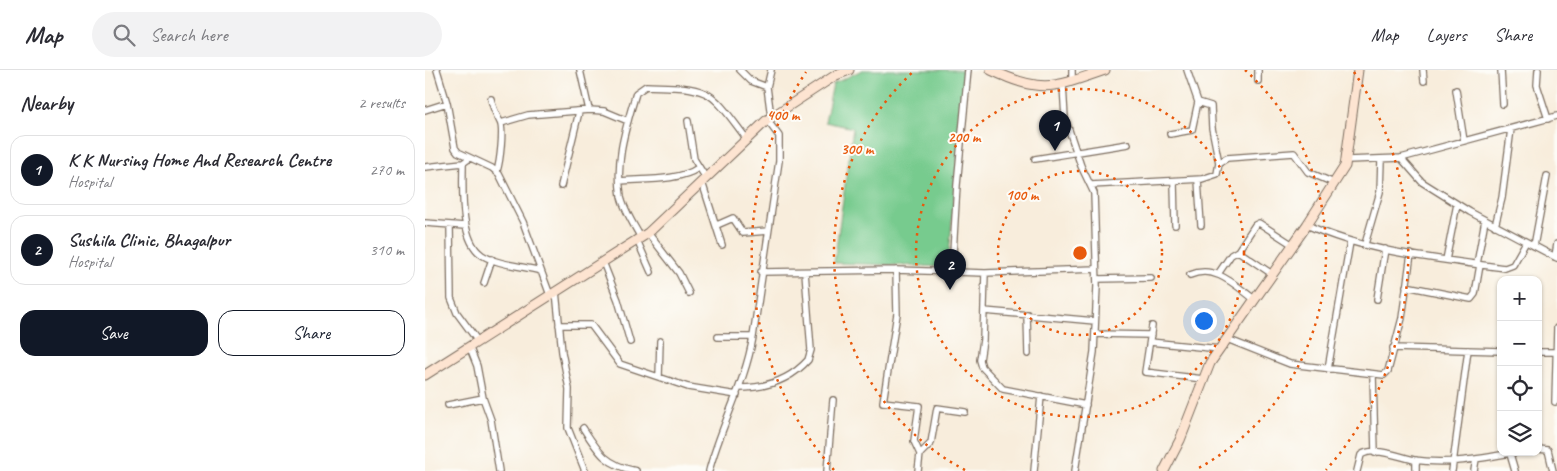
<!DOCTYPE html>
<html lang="en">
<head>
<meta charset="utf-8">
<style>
  body { margin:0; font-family:Caveat,sans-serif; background:#f2f2f3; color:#2b2b33 }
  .controls { position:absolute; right:15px; bottom:15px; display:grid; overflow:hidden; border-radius:10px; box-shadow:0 1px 4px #0004 }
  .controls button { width:45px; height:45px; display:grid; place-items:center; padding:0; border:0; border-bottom:1px solid #e1e1e2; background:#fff; color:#2b2b33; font:25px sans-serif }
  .you { position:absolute; left:778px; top:250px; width:18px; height:18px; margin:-12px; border:4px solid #fff; border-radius:50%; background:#1a73e8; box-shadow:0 0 0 8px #1a73e833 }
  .badge { display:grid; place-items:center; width:32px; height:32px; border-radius:50%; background:#111827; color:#fff; font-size:16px; font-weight:700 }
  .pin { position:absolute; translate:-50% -41px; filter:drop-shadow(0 1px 2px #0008) }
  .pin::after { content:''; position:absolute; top:26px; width:18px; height:15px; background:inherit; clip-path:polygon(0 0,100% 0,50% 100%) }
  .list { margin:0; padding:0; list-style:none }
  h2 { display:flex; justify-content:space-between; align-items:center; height:65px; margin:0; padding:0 20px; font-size:21px }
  h2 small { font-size:16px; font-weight:400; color:#7c7c81 }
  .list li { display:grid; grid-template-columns:32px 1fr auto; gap:15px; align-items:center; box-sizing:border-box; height:70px; margin:0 10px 10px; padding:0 10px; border:1px solid #e1e1e2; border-radius:15px }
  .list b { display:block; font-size:19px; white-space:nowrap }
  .list p { margin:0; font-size:16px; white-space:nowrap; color:#7c7c81 }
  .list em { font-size:16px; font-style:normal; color:#7c7c81 }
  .actions { display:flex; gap:10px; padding:15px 20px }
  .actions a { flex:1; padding:11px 0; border:1px solid #111827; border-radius:15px; text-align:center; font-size:18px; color:#111827 }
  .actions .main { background:#111827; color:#fff }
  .icon { flex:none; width:28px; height:28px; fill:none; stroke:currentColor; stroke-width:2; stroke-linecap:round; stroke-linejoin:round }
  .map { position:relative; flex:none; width:1132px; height:401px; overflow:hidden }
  header { display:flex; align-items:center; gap:30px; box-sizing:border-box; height:70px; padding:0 25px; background:#fff; border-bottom:1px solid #e1e1e2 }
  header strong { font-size:24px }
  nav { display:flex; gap:28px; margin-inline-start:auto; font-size:18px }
  .search { width:350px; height:45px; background:#f2f2f3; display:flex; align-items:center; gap:12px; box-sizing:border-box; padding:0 18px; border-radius:28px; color:#7c7c81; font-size:19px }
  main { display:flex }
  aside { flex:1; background:#fff }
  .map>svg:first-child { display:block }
  .green { fill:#77cb8e; stroke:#597a56 }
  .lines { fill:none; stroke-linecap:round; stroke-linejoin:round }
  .street-casing { stroke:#7d6e60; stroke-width:8 }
  .secondary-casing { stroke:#7d6e60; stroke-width:11 }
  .street { stroke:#fff; stroke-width:5.5 }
  .secondary { stroke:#fde4d1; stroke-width:9 }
  .ring { fill:none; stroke:#e8590c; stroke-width:2.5; stroke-dasharray:2.5 5 }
  .centre { fill:#e8590c; stroke:#fdfcf7; stroke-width:2.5 }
  .ring-label { font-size:15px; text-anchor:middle; font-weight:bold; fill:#e8590c; stroke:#fdfcf7; stroke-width:4; stroke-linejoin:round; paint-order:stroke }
</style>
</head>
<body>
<header>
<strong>Map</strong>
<div class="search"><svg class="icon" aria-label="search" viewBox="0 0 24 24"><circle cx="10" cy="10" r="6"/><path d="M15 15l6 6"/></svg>Search here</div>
<nav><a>Map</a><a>Layers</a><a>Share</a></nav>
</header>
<main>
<aside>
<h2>Nearby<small>2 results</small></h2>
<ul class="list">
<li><span class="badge">1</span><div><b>K K Nursing Home And Research Centre</b><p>Hospital</p></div><em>270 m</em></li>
<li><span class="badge">2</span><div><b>Sushila Clinic, Bhagalpur</b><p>Hospital</p></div><em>310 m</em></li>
</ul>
<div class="actions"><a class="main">Save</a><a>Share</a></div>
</aside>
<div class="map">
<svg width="1132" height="401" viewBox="0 0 1132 401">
  <rect width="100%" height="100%" fill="#fdfcf7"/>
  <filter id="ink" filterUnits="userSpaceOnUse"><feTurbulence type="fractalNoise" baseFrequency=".02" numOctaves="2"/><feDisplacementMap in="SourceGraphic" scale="10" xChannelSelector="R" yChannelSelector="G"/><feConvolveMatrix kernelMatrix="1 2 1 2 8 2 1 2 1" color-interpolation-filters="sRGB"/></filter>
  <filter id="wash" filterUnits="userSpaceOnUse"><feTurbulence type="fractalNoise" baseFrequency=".0096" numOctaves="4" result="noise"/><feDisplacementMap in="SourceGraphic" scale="20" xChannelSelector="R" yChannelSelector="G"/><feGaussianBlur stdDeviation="1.12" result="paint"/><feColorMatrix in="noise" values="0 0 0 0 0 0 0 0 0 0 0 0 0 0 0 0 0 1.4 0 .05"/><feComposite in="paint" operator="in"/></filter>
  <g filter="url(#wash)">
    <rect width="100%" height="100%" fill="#f8eddc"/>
    <!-- green -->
    <path class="green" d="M437,0H540L523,197L409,193L428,58L400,52L408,14Z"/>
  </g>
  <g filter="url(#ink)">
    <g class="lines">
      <!-- street casing -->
      <g class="street-casing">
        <path id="street" d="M12,0L22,33L30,78L33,82L67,98L74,104L98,152L125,225
          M155,0L164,40
          M315,0L326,11L342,17
          M346,0L342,17L346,47
          M762,0L773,32L786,36L787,58L794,93
          M833,0V11
          M998,0L999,11
          M1076,0L1078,34
          M1113,0L1112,15L1123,49
          M647,12V0
          M638,15L640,48L656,96L669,123L672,216L669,282L650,401
          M1031,20L1039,71
          M66,29C68,39 71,44 75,52C79,59 75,92 72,101
          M0,40L22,33
          M263,51L269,89L281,108
          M76,53L103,45L164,40L179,41L203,51
          M745,64L767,60L773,32
          M976,88L997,112L1045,142L1132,188
          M610,89L703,74
          M922,90L976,88L1132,46
          M38,93C38,117 34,170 57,185C73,195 98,196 116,201
          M0,97L38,93L45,88
          M773,110L776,155
          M195,111C218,109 255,111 273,98
          M277,112L297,175
          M749,112L750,155
          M666,115L777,109L792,104L794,93L802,88L869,83L883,102L909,113
          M136,116L154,42
          M0,153L40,156
          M25,155L26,228L32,243L52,270
          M292,155L308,148L318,163L343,161
          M882,155C943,183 1014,189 1080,198L1088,195L1101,172
          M1070,156L1077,128L1086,59
          M223,163L254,203L264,223
          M216,168C209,155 199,140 196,126C190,89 201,57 211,23L221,16C239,17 263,15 280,23C295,29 311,56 322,69
          M212,170L226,202
          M940,174L955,122L956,90
          M1109,176L1122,106
          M813,181L830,155L834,153L868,175
          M1130,187L1132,174
          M1021,190L1032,134
          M178,192L193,230L205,272
          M1052,194L1060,150
          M471,200L472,244L458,332L494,336L489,371L495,384L493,401
          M527,201L532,115L543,0
          M336,202L471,200L560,203L671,199
          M560,203L558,270L555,290L557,297L578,319L661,335
          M793,204L806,185L813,181L847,204
          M765,205C790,194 810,215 829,229
          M672,209L726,208
          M59,213L67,189
          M981,216L1046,229L1050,224L1055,195
          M131,221L137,282L144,319L143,358L160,401
          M952,229L960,179
          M559,241L670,251
          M602,244L603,284
          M134,255H166L195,294L263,317L312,325
          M727,256L720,302L778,309
          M670,264L726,265
          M293,267H328
          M802,269L865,294L959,305L963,301L977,248L986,184
          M725,272L795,279
          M44,276L52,296L58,328L66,350L74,401
          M968,278L1076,281
          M1113,282H1132
          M903,299L925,172
          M948,305L950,383
          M234,307L235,271
          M314,318C341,318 365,310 383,290L386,280L380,202
          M1130,332L1132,258
          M23,335L58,328
          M158,358C174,383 181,395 211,401
          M1113,379L1123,380L1128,401
          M495,384L506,373L512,338L540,342
          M1085,384L1090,401
          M991,390V401
          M284,401C296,355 320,314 328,267L354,91V66L342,50
          M402,401L408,330
          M609,401L616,326
          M932,401L936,385C949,376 975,387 989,390C1024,395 1059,388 1093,382
          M1027,401L1043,280
          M1049,401L1051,389"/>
      </g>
      <!-- secondary casing -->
      <g class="secondary-casing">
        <path id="secondary" d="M566,0C617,24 628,18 680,0
          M0,305L223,163L342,50L411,5L424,0
          M739,401L755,370L785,293L882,155L920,96L933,0"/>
      </g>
      <!-- street -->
      <use href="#street" class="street"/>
      <!-- secondary -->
      <use href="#secondary" class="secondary"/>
    </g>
  </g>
  <!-- distance rings -->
  <g class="ring">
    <circle cx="655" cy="183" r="82"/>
    <circle cx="655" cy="183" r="164"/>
    <path d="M540 400A246 246 0 0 1 490 0M820 0A246 246 0 0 1 770 400"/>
    <path d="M409 400A328 328 0 0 1 381 2M929 2A328 328 0 0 1 901 400"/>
  </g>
  <circle cx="655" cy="183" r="8" class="centre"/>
  <g class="ring-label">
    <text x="358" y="50">400 m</text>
    <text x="539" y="72">200 m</text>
    <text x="432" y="84">300 m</text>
    <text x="597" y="130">100 m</text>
  </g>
</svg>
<div class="controls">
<button>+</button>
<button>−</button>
<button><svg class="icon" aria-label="locate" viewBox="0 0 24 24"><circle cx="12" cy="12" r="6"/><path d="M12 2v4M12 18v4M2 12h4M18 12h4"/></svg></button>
<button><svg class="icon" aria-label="layers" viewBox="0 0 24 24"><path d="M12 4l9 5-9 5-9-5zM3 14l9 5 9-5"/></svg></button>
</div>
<div class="you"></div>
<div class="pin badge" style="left:630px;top:81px">1</div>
<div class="pin badge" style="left:525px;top:220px">2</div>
</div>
</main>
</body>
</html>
